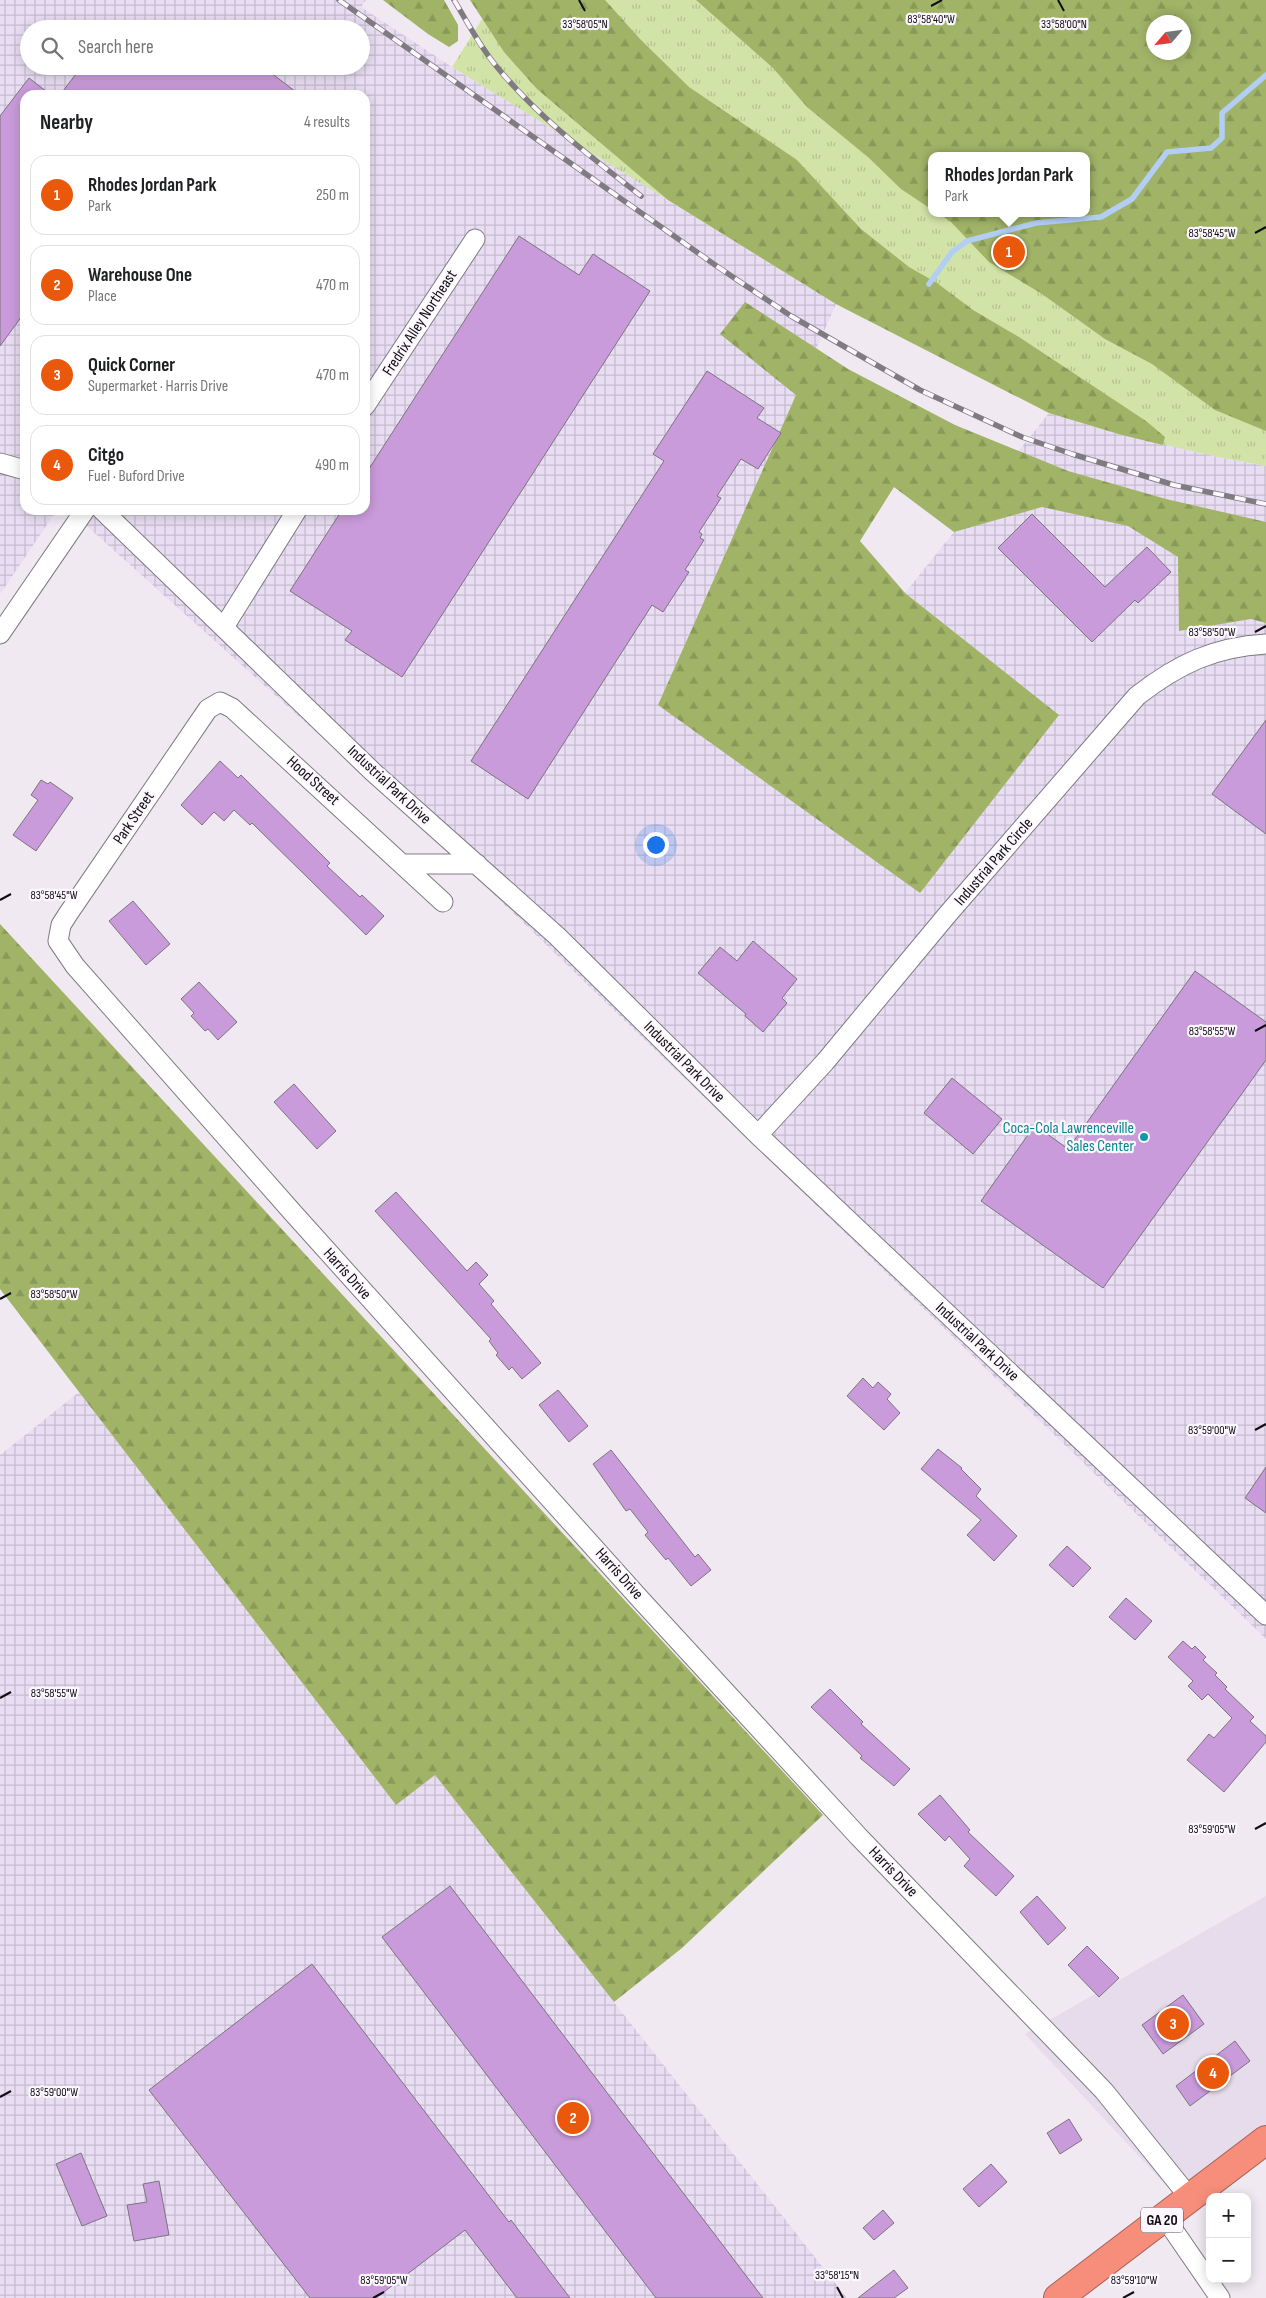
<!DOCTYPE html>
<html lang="en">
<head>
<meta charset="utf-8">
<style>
  body { margin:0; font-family:"Sofia Sans Condensed",sans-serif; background:#f2f2f2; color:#202124 }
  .controls { position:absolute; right:15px; bottom:15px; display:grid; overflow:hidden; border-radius:10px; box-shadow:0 2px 12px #0003 }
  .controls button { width:45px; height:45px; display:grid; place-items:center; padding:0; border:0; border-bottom:1px solid #e0e0e0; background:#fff; color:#202124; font:25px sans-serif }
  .compass { position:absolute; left:1146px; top:15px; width:45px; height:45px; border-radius:50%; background:#fff; box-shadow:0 2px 12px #0003; rotate:242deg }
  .you { position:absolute; left:655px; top:844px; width:18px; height:18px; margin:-12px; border:4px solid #fff; border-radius:50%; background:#1a73e8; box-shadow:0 0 0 8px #1a73e833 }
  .badge { display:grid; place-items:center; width:32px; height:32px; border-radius:50%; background:#ea580c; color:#fff; font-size:16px; font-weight:700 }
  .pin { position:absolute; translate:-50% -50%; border:2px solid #fff; box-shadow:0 1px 5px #0006 }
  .popup { position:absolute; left:928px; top:152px; width:162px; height:65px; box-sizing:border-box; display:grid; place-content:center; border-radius:10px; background:#fff; filter:drop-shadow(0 1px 4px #0005); font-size:16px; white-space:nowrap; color:#757577 }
  .popup b { font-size:19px; color:#202124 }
  .popup::after { content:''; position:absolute; left:50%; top:100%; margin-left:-10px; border:10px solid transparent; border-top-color:#fff }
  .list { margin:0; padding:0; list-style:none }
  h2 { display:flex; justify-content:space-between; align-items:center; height:65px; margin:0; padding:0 20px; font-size:21px }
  h2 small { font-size:16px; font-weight:400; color:#757577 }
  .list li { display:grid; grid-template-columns:32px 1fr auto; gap:15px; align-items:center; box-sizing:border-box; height:80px; margin:0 10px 10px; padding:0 10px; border:1px solid #e0e0e0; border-radius:15px }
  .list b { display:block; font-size:19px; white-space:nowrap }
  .list p { margin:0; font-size:16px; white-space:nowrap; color:#757577 }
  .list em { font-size:16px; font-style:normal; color:#757577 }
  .icon { flex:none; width:28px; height:28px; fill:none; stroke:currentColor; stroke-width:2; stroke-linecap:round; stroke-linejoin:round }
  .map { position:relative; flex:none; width:1266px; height:2298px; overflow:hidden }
  .search { position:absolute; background:#fff; box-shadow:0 2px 12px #0003; left:20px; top:20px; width:350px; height:55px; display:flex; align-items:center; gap:12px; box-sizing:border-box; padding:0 18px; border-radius:28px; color:#757577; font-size:19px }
  .panel { position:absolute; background:#fff; box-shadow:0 2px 12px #0003; left:20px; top:90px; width:350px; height:425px; border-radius:15px }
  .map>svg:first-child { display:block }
  .built { fill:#e7dceb }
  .industrial { fill:url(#industrial-grid); fill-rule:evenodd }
  .grass { fill:url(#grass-tufts); fill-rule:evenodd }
  .forest { fill:url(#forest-firs); fill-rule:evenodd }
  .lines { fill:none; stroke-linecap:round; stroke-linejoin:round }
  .stream { stroke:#b2cef4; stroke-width:5.5 }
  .building { fill:#ca9bda; stroke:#7b757d }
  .street-casing { stroke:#817b83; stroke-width:21 }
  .highway-casing { stroke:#a66156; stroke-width:30 }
  .street { stroke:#fff; stroke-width:19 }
  .highway { stroke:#f78e7b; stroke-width:28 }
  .rail-casing { stroke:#807b81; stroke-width:5.5 }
  .rail { stroke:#fcf7fe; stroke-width:4; stroke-dasharray:11; stroke-linecap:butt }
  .ticks { fill:none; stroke:#0f0d10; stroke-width:2 }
  .culture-dot { fill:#0f9aa8; stroke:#fcf7fe; stroke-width:2 }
  .labels { text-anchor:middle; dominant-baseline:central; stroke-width:4.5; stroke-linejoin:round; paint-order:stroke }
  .shield { fill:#fcf7fe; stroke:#565357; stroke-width:1 }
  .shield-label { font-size:15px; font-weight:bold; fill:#0f0d10 }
  .street-label { font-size:16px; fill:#0f0d10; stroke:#fcf7fe }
  .culture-label { font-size:16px; fill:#0d838f; stroke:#fcf7fe; text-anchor:end }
  .ticks-label { font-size:12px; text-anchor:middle; fill:#0f0d10; stroke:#fcf7fe; stroke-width:4.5; stroke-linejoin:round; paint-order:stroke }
</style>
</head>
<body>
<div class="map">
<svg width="1266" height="2298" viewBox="0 0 1266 2298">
  <defs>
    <pattern id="industrial-grid" width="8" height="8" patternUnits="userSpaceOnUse" patternTransform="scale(1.25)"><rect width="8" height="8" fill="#e8ddf2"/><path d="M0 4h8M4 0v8" fill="none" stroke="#c6bcce"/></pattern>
    <pattern id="grass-tufts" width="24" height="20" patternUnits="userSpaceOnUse" patternTransform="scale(1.25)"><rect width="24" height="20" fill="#d2e3a7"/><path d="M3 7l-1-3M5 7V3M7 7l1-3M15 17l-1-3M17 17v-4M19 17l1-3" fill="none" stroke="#b3c28f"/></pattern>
    <pattern id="forest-firs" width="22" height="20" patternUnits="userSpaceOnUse" patternTransform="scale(1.25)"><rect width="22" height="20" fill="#a0b367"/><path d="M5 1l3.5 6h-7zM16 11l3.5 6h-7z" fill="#899958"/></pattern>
  </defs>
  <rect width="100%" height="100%" fill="#f0e9f2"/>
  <!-- built -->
  <path class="built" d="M1266,1896V2135L1176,2196L1025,2034Z"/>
  <!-- industrial -->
  <path class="industrial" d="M0,0H366L361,7L452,67L836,304L773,447L919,893L1058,715L905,593L1049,413L1122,435L1218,457L1266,466V1639L452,854L69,510H365V95H25V510H57L0,594ZM29,29H361V66H29Z
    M79,1392L395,1804L435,1775L847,2298H0V1455Z"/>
  <!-- grass -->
  <path class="grass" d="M494,0H1266V466L1218,457L1122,435L1049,413L836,304L452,67ZM1154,22H1184V52H1154ZM932,156H1086V213H932Z"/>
  <!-- forest -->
  <path class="forest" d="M383,0H444L458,25V41L449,47L428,34Z
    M470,0H605L640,39L689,87L797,160L861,229L909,267L937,283L973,310L1019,337L1146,421L1165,437L1163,445L1122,435L1049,413L836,304L668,200L537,89L504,52Z
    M696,0H1266V431L1215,410L1152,364L1105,339L1042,294L989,262L951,222L938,213H1086V156H932L931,209L901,189L869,158L807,107L773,68ZM1154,22H1184V52H1154Z
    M745,302L848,369L955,425L1068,471L1166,499L1266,522V623L1251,619L1179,631L1178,557L1128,526L1042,507L954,532L894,487L860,541L905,593L1059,715L920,893L658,705L796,395L720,334Z
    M0,924L823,1815L682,1948L614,2002L435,1775L396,1805L0,1289Z"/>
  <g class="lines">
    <!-- stream -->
    <path class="stream" d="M929,284L952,252L967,241L1036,223L1101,217L1132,199L1167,152L1211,148L1222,138V113L1266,75"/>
  </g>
  <!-- building -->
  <path class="building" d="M82,66H262L300,95H60Z
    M29,78L51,95H25V312L0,346V116Z
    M519,236L579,275L593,254L650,291L402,677L345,640L352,631L290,591L342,510H365V475Z
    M707,371L764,408L757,418L781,433L758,469L741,459L717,496L721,498L699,532L702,534L700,538L704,540L685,570L689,572L663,612L652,605L528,799L471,761L664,461L653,454Z
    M1032,514L1105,587L1147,547L1171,572L1138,603L1135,600L1092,642L998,548Z
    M1266,720V834L1212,794Z
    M220,761L238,778L241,775L330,863L327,866L360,897L362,895L384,916L366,935L252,823L250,825L234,810L224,821L214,812L202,825L181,805Z
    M41,780L48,784L50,782L73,798L36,851L13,835L38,800L31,795Z
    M133,901L170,944L146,965L109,921Z
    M753,941L797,979L782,998L787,1003L763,1032L745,1016L746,1014L698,973L720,947L737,961Z
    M1195,971L1266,1022V1060L1103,1288L981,1201L1035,1125L1068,1149Z
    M199,982L237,1022L218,1040L208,1029L205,1031L191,1016L194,1013L181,999Z
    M952,1078L1002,1119L973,1154L924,1113Z
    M294,1084L336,1131L317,1149L274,1102Z
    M396,1192L467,1271L476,1262L488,1275L479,1284L494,1301L491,1304L541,1363L522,1379L512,1367L509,1370L496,1355L498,1353L489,1341L491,1339L375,1211Z
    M863,1378L873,1388L878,1382L891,1394L887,1399L900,1413L884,1430L847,1396Z
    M558,1390L588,1426L569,1442L539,1405Z
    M938,1449L962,1468L961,1469L981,1489L976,1496L1017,1536L994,1561L967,1535L981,1520L921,1469Z
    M611,1450L695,1557L698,1554L711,1570L691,1586L668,1558L666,1560L645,1535L648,1532L630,1509L626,1511L593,1464Z
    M1266,1467V1513L1245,1498Z
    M1067,1546L1091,1568L1073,1587L1049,1565Z
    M1126,1598L1152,1621L1135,1640L1109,1617Z
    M1183,1641L1192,1649L1195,1646L1206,1657L1203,1660L1217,1673L1215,1675L1227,1687L1225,1689L1254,1717L1250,1721L1266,1736V1742L1224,1792L1187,1760L1209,1734L1214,1738L1232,1718L1208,1694L1202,1700L1188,1686L1193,1681L1168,1657Z
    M830,1689L863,1722L861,1724L910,1769L894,1786L860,1758L862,1756L811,1707Z
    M940,1795L970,1830L968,1832L1014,1876L996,1896L964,1866L970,1859L949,1836L945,1841L918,1814Z
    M450,1886L763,2298H656L382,1937Z
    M1037,1896L1066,1928L1048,1945L1020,1912Z
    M1087,1946L1119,1978L1099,1997L1068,1965Z
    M312,1964L509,2222L511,2220L570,2298H517L465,2230L376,2298H310L149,2090Z
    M1183,1995L1204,2024L1163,2054L1142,2025Z
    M1235,2041L1250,2061L1190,2106L1176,2086Z
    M1069,2119L1082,2140L1060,2154L1047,2133Z
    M81,2153L107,2216L82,2226L56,2164Z
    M991,2164L1007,2182L979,2207L963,2189Z
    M159,2181L169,2235L134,2241L127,2205L147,2202L143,2184Z
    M883,2210L894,2223L874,2240L863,2228Z
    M894,2270L908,2288L894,2298H858Z"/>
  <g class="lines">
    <!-- street casing -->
    <g class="street-casing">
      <path id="street" d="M365,406L475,239
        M0,463L25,470
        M102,510L373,772L557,936L758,1135L1266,1615
        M224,627L297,510
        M0,634L85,510
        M404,864H477
        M443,902L232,708L220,702L208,709L68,914L61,925L58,941L75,966L294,1214L641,1600L859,1837L1104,2091L1190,2198
        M758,1135L825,1062L947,915L1137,696C1178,664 1214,647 1266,644
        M1165,2218L1220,2298"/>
    </g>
    <!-- highway casing -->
    <g class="highway-casing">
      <path id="highway" d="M1058,2298L1266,2140"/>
    </g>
    <!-- street -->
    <use href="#street" class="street"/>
    <!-- highway -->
    <use href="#highway" class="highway"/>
    <!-- rail casing -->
    <g class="rail-casing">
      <path id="rail" d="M339,0L718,267L791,316L920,390L1022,437L1072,454L1174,485L1266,504
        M454,0C468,23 480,47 497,67C538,117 591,157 641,196"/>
    </g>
    <!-- rail -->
    <use href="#rail" class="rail"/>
  </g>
  <!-- ticks -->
  <path class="ticks" d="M579,0L585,11M1058,0L1064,11M931,6L942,0M1255,233L1266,227M1255,632L1266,626M0,900L11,894M1255,1031L1266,1025M0,1299L11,1293M1255,1430L1266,1424M0,1698L11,1692M1255,1829L1266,1823M0,2097L11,2091M837,2287L843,2298M373,2298L384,2292M1123,2298L1134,2292"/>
  <!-- markers -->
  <circle class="culture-dot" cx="1144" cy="1137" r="5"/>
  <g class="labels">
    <!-- shield labels -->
    <rect class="shield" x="1141" y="2207.5" width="42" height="25" rx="4"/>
    <g class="shield-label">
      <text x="1162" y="2220">GA 20</text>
    </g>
    <!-- street labels -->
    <g class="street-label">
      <text transform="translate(420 323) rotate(-57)">Fredrix Alley Northeast</text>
      <text transform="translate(313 781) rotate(42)">Hood Street</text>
      <text transform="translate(389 785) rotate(43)">Industrial Park Drive</text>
      <text transform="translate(134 818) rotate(-56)">Park Street</text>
      <text transform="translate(994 862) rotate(-49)">Industrial Park Circle</text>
      <text transform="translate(684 1062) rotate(45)">Industrial Park Drive</text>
      <text transform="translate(347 1274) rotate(48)">Harris Drive</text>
      <text transform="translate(977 1342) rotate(43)">Industrial Park Drive</text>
      <text transform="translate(619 1574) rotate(48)">Harris Drive</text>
      <text transform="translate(893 1872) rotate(46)">Harris Drive</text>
    </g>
    <!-- culture labels -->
    <g class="culture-label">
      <text x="1134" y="1128">Coca-Cola Lawrenceville<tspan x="1134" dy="18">Sales Center</tspan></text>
    </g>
  </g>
  <g class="ticks-label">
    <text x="931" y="23">83°58'40"W</text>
    <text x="585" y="28">33°58'05"N</text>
    <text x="1064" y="28">33°58'00"N</text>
    <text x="1212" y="237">83°58'45"W</text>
    <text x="1212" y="636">83°58'50"W</text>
    <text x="54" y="899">83°58'45"W</text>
    <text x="1212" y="1035">83°58'55"W</text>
    <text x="54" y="1298">83°58'50"W</text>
    <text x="1212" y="1434">83°59'00"W</text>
    <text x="54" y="1697">83°58'55"W</text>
    <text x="1212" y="1833">83°59'05"W</text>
    <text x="54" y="2096">83°59'00"W</text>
    <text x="837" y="2279">33°58'15"N</text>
    <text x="384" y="2284">83°59'05"W</text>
    <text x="1134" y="2284">83°59'10"W</text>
  </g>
</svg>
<div class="controls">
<button>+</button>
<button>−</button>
</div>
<svg class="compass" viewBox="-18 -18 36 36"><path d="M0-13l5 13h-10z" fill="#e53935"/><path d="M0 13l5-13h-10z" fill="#757577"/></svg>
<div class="you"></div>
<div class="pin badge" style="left:1009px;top:252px">1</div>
<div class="popup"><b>Rhodes Jordan Park</b>Park</div>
<div class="pin badge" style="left:573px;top:2118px">2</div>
<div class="pin badge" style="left:1173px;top:2024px">3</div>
<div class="pin badge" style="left:1213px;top:2073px">4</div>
<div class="search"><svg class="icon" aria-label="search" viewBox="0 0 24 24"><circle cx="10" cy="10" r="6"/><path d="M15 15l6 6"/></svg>Search here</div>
<section class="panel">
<h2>Nearby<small>4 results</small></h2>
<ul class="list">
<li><span class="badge">1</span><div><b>Rhodes Jordan Park</b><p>Park</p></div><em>250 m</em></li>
<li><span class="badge">2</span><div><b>Warehouse One</b><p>Place</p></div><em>470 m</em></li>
<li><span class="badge">3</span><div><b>Quick Corner</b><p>Supermarket · Harris Drive</p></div><em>470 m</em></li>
<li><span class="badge">4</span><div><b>Citgo</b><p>Fuel · Buford Drive</p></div><em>490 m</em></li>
</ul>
</section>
</div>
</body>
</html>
